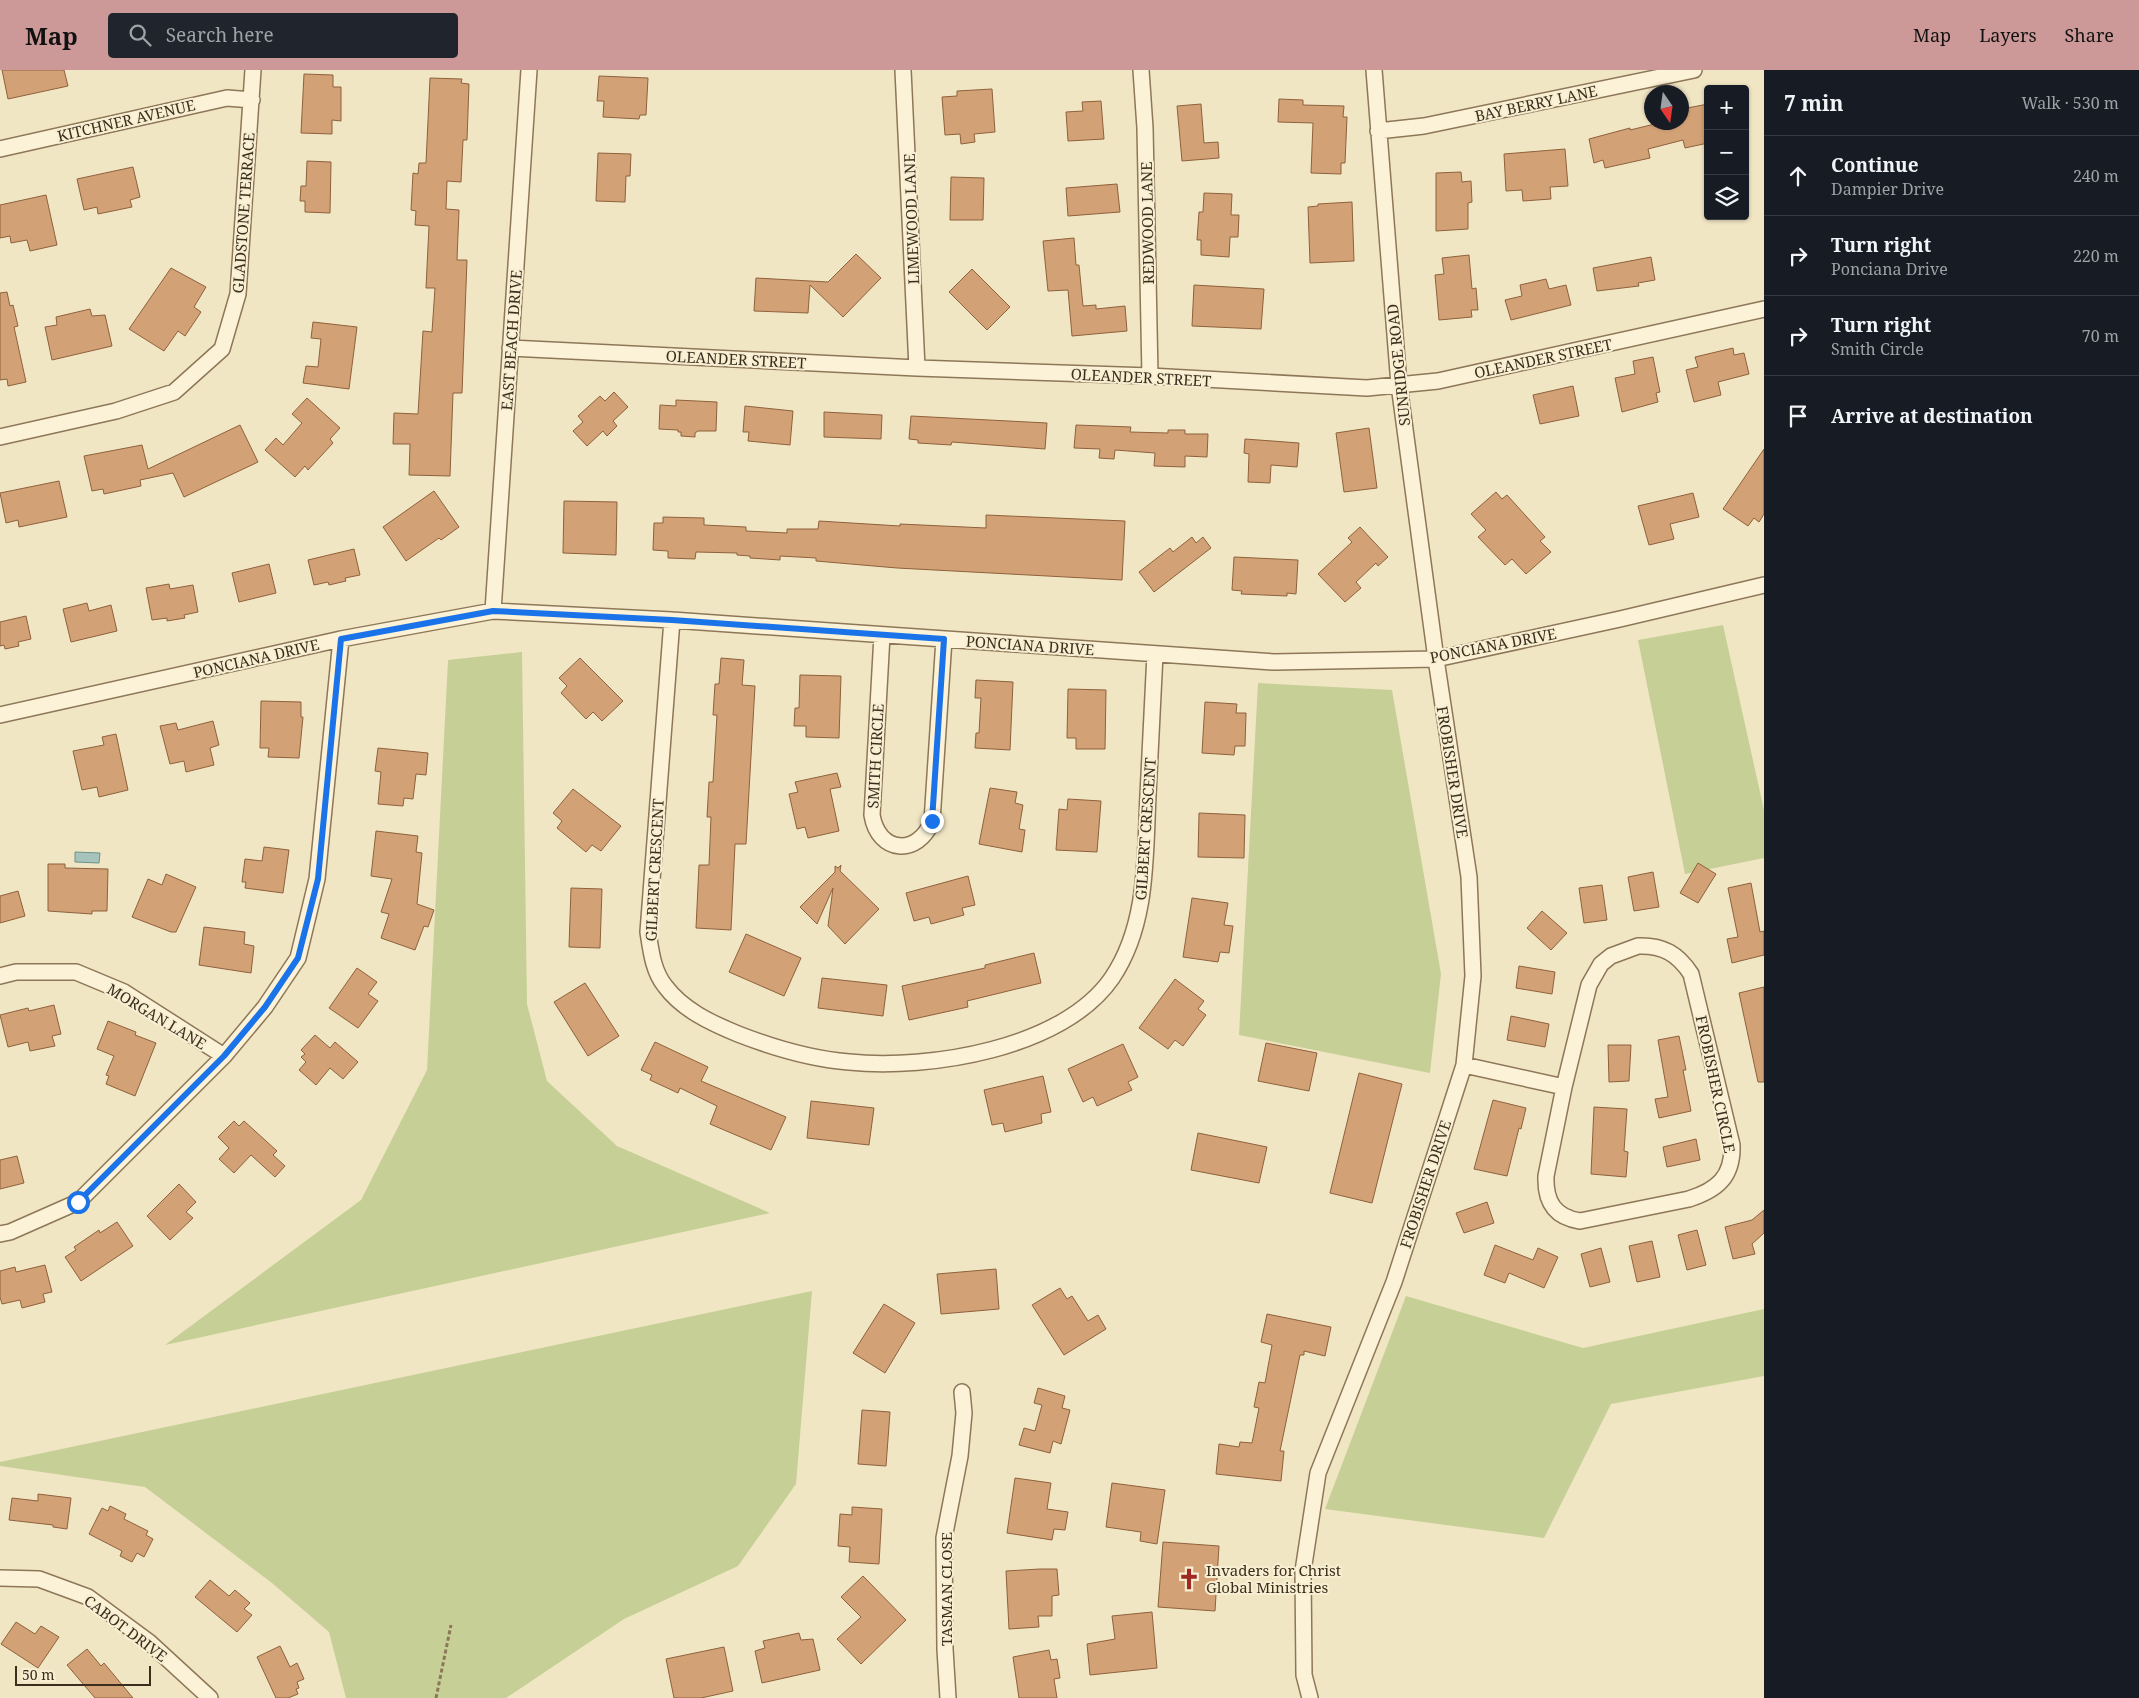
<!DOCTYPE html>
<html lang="en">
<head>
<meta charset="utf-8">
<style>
  body { margin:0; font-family:"Noto Serif",serif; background:#20242c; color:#f1f3f6 }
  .controls { position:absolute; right:15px; top:15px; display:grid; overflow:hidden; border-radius:5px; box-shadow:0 1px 4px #0004 }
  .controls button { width:45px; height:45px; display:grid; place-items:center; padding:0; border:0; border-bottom:1px solid #363941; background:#171b24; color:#f1f3f6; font:25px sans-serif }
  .compass { position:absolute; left:1644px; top:15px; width:45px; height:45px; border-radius:50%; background:#171b24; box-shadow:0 1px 4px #0004; rotate:167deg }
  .scale { position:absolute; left:15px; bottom:12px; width:136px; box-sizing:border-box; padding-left:5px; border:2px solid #3c2e1d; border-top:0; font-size:14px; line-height:18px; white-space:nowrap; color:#3c2e1d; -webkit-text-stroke:4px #f8efd3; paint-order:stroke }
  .stop { position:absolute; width:15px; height:15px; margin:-11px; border:4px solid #1a73e8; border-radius:50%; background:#fff }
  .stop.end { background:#1a73e8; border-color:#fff; box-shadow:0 1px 5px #0008 }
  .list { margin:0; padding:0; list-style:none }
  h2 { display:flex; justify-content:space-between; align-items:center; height:65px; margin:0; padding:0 20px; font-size:21px }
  h2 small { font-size:16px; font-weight:400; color:#9ea1a6 }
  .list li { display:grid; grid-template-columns:32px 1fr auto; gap:15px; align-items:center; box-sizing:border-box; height:80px; padding:0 20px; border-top:1px solid #363941 }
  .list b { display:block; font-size:19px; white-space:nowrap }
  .list p { margin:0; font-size:16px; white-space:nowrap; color:#9ea1a6 }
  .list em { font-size:16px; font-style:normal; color:#9ea1a6 }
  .icon { flex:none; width:28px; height:28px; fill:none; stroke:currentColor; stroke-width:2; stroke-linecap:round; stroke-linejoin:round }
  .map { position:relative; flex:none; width:1764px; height:1628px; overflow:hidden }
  header { display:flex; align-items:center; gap:30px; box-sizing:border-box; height:70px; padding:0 25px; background:#cd9898; color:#111 }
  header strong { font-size:24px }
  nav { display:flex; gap:28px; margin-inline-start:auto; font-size:18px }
  .search { width:350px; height:45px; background:#20242c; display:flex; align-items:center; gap:12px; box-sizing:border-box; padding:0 18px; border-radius:5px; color:#9ea1a6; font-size:19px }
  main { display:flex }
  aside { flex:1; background:#171b24 }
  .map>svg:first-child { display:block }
  .green { fill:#c6d096 }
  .water { fill:#a6c4bc; stroke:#6b938b }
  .building { fill:#d2a176; stroke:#8e613c }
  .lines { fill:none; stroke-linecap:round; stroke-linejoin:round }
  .street-casing { stroke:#8d7758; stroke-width:18 }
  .path { stroke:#8d7758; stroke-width:3; stroke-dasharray:4 2.5; stroke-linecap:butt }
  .street { stroke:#fbf2d7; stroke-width:15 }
  .route { stroke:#1a73e8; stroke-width:6 }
  .labels { text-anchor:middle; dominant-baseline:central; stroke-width:4; stroke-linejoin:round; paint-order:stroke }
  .street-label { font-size:15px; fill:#3c2e1d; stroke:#f8efd3 }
  .poi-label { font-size:15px; fill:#3c2e1d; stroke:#f8efd3; text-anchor:start }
</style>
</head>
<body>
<header>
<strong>Map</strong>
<div class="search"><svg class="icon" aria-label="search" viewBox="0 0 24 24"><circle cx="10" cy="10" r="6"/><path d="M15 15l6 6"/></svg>Search here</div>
<nav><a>Map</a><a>Layers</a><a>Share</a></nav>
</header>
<main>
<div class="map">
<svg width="1764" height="1628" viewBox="0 0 1764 1628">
  <rect width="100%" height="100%" fill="#f1e6c3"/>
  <!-- green -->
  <path class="green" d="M1723,555L1764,740V788L1685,804L1638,570Z
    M522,582L527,934L547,1011L617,1076L770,1143L165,1275L361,1130L427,1000L448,590Z
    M1258,613L1392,620L1441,904L1430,1003L1239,965Z
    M812,1221L796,1414L738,1496L624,1549L506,1628H346L329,1562L272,1513L145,1417L0,1396V1392Z
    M1406,1226L1583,1278L1764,1239V1306L1611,1334L1544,1468L1325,1439Z"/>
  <!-- water -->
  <path class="water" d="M75,782L100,783L99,793L75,792Z"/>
  <!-- building -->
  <path class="building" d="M2,0H64L68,16L8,29Z
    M304,4L333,5V17H341V51L332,50V64L301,63Z
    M599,6L648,8L646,45H640L639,49L603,47L604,31H597Z
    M430,8L462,9L461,13L469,14L467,70H463L461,112L447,111L446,139L459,140L457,190H467L462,323H453L450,406L409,405L410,374H393L394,343L418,344L423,261L432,262L435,218H426L429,156L415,155L416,141L411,140L413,103L418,104L419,93H426Z
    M992,19L995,62L974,64L975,72L961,74L960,64L945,65L942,27L957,26V21Z
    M1279,29L1303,30V35L1344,36L1343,47H1347L1345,93H1341V104L1311,103L1313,53L1278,52Z
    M1101,31L1104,69L1068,71L1066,42L1083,41L1082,32Z
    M1201,34L1204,73L1218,72L1219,88L1182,91L1177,36Z
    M1708,34V73L1685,78L1683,70L1648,79L1650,88L1605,98L1603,90L1594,93L1589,69L1630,58V60L1663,52H1682V39Z
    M1565,79L1568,116L1550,117L1551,129L1523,131L1522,120L1506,121L1504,84Z
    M598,83L631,84L630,106H626L625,132L596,131Z
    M307,91L331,92L330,143L305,142V131H300L301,116H306Z
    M133,97L140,127L130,130L132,137L98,144L97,137L84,140L77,109Z
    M1461,102L1462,112L1471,111L1472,132L1468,133V159L1436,161V103Z
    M951,107L984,108L983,150H950Z
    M1117,114L1120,142L1068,146L1066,118Z
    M1204,123L1232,124L1231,145H1239L1238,167H1230L1229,187L1201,185V170H1197L1199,142H1203Z
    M46,125L57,175L30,181L27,170L11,173L10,166L0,168V135Z
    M1352,132L1354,191L1310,193L1308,137L1318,136V134Z
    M1074,168L1076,195H1079L1083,236L1096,235V239L1125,236L1127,261L1072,266L1068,220L1048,221L1043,171Z
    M856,184L881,208L843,247L810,215L808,243L754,241L756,208L828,212Z
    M1469,185L1472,219L1476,218L1478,240H1471L1472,247L1439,250L1435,205L1444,204L1442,188Z
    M1651,187L1655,210L1638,213L1639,216L1597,221L1593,198Z
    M171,198L206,217L194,237L201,242L185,266L178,261L164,281L129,259Z
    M972,199L1010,237L987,260L949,222Z
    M1546,209L1549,219L1566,215L1571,235L1511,250L1505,230L1522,226L1520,215Z
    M1194,215L1264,219L1261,259L1192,256Z
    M7,222L10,236L13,235L18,256L14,257L26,312L8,316L7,309L0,310V223Z
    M90,239L92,246L105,245L112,276L52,290L45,257L57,255L56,247Z
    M313,252L357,257L349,319L303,313L306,296L318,297L321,269L311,268Z
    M1733,278L1734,285L1744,283L1749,304L1718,312L1721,325L1694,332L1686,300L1698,297L1695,287Z
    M1653,287L1660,322L1656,323L1658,332L1622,342L1615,308L1635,304L1633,291Z
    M1573,316L1579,346L1540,354L1533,325Z
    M614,322L628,337L613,351L617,356L607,366L603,361L587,376L573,361L583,352L578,346L600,326L605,331Z
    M307,328L340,358L330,369L333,373L308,400L305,396L295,407L265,380L276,368L283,375L302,353L292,344Z
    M676,330L717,332L716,361H698L695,363V367L681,366V362H678V360L659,359L660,335L676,336Z
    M745,336L793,341L790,375L748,371L749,362H743Z
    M824,342L882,345L881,369L824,367Z
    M911,346L1047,353L1045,379L952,372L951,375L918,373V370L909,369Z
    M240,355L258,392L184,427L173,403L140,410L141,416L104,424L103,419L92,421L84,386L142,375L148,399Z
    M1076,355L1131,357L1130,362L1168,363V360H1185V364H1208L1207,387L1185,386V397L1154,396L1155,383L1115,380L1114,389L1099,388L1100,379L1074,378Z
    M1369,358L1377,418L1344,422L1336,363Z
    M1245,369L1299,373L1297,397L1271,395L1270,413L1248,412L1249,384L1244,383Z
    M1764,379V444L1759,452L1754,448L1748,456L1723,439Z
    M59,411L67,447L19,457L18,450L6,453L0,423Z
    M434,421L459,457L441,470L439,468L406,491L383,457Z
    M1496,422L1502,429L1507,425L1545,467L1540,471L1551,482L1526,504L1512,489L1505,495L1478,467L1486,460L1471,444Z
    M1693,423L1699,447L1670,454L1674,469L1649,475L1638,436Z
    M564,431L617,432L616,485L563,483Z
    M986,445L1125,451L1122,510L897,498L816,491V488L780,486V490L750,488V486L737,485V483L696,482L695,489L668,488V481L653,480L654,453H663V447L704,448V455L746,457V461L787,463V459H818L819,451L900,456V454L986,458Z
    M1360,457L1388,487L1378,496L1376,493L1356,512L1361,518L1345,532L1318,504L1352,472L1348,468Z
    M1192,467L1196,473L1203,467L1211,478L1154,522L1139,502L1170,478L1173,482Z
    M354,479L360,505L345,508L346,511L329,515L328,512L314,515L308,490Z
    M1234,487L1298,490L1296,524L1287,523V526L1241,524L1242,521L1232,520Z
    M269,494L276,523L239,532L232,503Z
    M169,514L170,519L193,515L198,542L184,545L185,548L167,551V548L152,550L146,518Z
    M87,533L89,541L111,535L117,561L71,572L63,539Z
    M26,546L31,569L18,572L19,576L5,579L4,575L0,576V552Z
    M580,588L623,631L602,651L593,642L586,649L561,623L567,616L559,608Z
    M721,588L744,590L742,615L755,616L746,774H735L731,860L696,858L699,795H709L711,747H707L709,712H713L717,645H713L715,614H719Z
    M800,605L841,606L839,668L806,667V656H794L795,638H799Z
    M976,610L1013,612L1010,680L975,678L976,663H979L981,628H975Z
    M1068,619L1106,620L1105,679H1076V668H1067Z
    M261,631L301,632V647H303L299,688L268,687L269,678H260Z
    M1205,632L1237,634L1236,643H1246L1245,676H1235L1234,685L1202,683Z
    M213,651L219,675L210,678L214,695L186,702L184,691L170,694L160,656L176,653L178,660Z
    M116,664L128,720L99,727L97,717L82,720L73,681L104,675L102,667Z
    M378,678L428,683L426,705L416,704L413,729L404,728L403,736L378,734L381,702L375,701Z
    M837,703L841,717L830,719L839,761L808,768L805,757L797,759L789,724L798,722L795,712Z
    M990,718L1017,722L1015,733L1023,735L1019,759L1025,760L1022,782L979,774Z
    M573,719L621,756L601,781L592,775L586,782L557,758L562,751L553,743Z
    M1068,729L1101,731L1097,782L1056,780L1059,739L1067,740Z
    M1199,743L1245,745L1244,788L1198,787Z
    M376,761L418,766L416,782L422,783L417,834L434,840L428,857L424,856L415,880L381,868L389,844L381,842L392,809L371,806Z
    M264,777L289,780L283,823L245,818L246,812H242L245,789L262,791Z
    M1698,793L1716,804L1698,833L1680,823Z
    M48,794H65V798L108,799L107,841H92V844L48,841Z
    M841,795L840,801L879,839L845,874L828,856L833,818L817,854L800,837L835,802V796L838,798Z
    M1653,802L1659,837L1634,841L1628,807Z
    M166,804L196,817L176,862H171L132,847L148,809L162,815Z
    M968,806L975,835L962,838L964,845L931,854L929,847L914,851L906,823Z
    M1751,813L1760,862L1764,861V885L1732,893L1727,869L1738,867L1728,818Z
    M1602,815L1607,850L1584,853L1579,818Z
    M571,818L602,819L600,878L569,877Z
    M18,821L25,846L0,853V826Z
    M1192,828L1228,833L1224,855L1233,856L1229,883L1220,882L1218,892L1183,887Z
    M1542,841L1567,863L1551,880L1527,858Z
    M204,857L245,862L244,874L254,876L251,903L199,895Z
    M746,864L801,888L784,926L729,902Z
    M1034,883L1041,913L967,931L968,937L909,950L902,916L985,898V895Z
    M1519,896L1555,902L1552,924L1516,918Z
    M357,898L377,912L368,924L378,931L358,958L329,938Z
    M822,908L887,915L883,946L818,938Z
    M1175,909L1204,931L1198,939L1206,945L1183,976L1175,970L1168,979L1139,958Z
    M585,913L619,966L588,986L554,932Z
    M1764,917V1012H1758L1739,923Z
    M54,935L61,964L52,966L55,976L30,981L28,972L8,977L0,945L28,938L29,941Z
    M1511,946L1549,954L1545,977L1507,970Z
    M108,951L136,962L135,965L156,973L135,1026L106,1014L109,1006L106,1005L114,986L97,979Z
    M315,965L330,978L335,972L358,992L343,1009L330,998L316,1015L299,1000L306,992L301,987L305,984L301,980Z
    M1679,966L1686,1000H1683L1691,1041L1659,1048L1655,1029L1668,1027L1658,970Z
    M655,972L708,997L701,1011L786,1047L771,1080L710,1054L717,1036L680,1018L678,1023L650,1010L652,1005L641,1000Z
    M1266,973L1317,983L1309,1021L1258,1011Z
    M1123,974L1138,1007L1128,1012L1132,1020L1097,1036L1093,1027L1083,1032L1068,999Z
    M1608,975H1631L1629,1011L1609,1012Z
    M1359,1003L1402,1014L1372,1133L1330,1123Z
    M1043,1006L1051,1042L1041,1044L1042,1053L1005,1062L1003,1053L992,1055L984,1020Z
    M1493,1030L1526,1038L1521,1059L1519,1058L1507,1106L1474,1099Z
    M811,1031L874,1038L869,1075L807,1068Z
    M1594,1037L1627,1039L1624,1081L1628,1082L1626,1107L1591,1104Z
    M234,1051L239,1056L244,1051L277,1081L273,1085L285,1096L275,1107L251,1085L234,1103L219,1089L229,1078L218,1067Z
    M1198,1063L1267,1077L1259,1113L1191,1100Z
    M1696,1069L1700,1090L1667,1097L1663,1077Z
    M17,1086L24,1113L0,1119V1090Z
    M179,1114L196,1132L186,1142L193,1148L170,1170L147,1146Z
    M1487,1132L1494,1153L1464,1163L1456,1143Z
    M1764,1140V1163L1752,1174L1755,1184L1733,1189L1725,1157L1752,1150Z
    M117,1152L133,1176L81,1211L65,1187L76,1180L74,1177L99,1160L100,1163Z
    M1697,1160L1706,1195L1687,1200L1678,1165Z
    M1652,1171L1660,1207L1637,1212L1629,1176Z
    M1495,1175L1533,1190L1538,1178L1558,1187L1544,1218L1509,1203L1505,1213L1484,1205Z
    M1601,1178L1610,1212L1590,1217L1581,1184Z
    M45,1195L52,1222L43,1224L45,1232L22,1238L20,1230L2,1234L0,1227V1201L15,1197L16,1202Z
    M996,1199L999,1239L941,1244L937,1204Z
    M1060,1218L1067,1229L1072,1226L1088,1251L1098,1245L1106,1259L1064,1285L1032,1235Z
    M884,1234L915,1253L885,1303L853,1283Z
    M1267,1244L1331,1257L1325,1286L1304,1281V1285H1300L1280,1381H1284L1281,1411L1216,1404L1219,1374L1239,1377L1240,1372L1252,1373L1259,1338L1254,1337L1259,1312L1265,1313L1272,1275L1261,1272Z
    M1038,1318L1065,1326L1062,1338L1070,1340L1061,1374L1053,1371L1050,1383L1019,1375L1024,1358L1035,1361L1042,1335L1034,1333Z
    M862,1340L890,1342L886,1396L858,1394Z
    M1015,1408L1051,1413L1047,1439L1068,1442L1065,1460L1054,1459L1052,1470L1007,1463Z
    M1112,1413L1165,1420L1157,1474L1140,1471L1141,1462L1106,1457Z
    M38,1424L71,1428L67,1459L53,1457V1455L9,1450L12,1428L38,1431Z
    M110,1436L126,1444L124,1449L148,1461L146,1465L153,1469L144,1487L137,1483L132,1492L120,1486L122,1481L89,1464L102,1438L108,1441Z
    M852,1437L882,1439L879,1494L849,1492L850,1477L838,1476L840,1444L852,1445Z
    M1163,1472L1219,1476L1215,1541L1158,1537Z
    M1040,1499H1057L1059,1525L1052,1526V1546H1038L1039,1557L1009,1559L1006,1501Z
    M863,1506L906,1550L861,1594L837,1569L861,1547L841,1527Z
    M210,1510L229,1526L235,1520L250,1533L244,1539L252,1545L237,1562L195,1527Z
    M1152,1542L1157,1598L1090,1605L1087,1574L1115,1569L1112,1546Z
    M16,1552L35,1564L41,1556L59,1567L38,1598L1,1574Z
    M799,1563L801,1570L813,1569L820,1600L762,1613L755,1581L765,1578L763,1571Z
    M280,1576L290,1597L297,1593L304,1609L297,1612L299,1618L296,1619L298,1624L288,1628H276L257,1587Z
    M724,1577L733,1621L701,1628H674L666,1589Z
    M87,1579L101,1596L104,1593L133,1628H95L67,1595Z
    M1049,1580L1051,1590L1057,1589L1060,1608L1054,1609L1057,1628H1019L1013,1587Z"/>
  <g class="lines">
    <!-- street casing -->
    <g class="street-casing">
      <path id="street" d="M903,0L917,298
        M1141,0L1145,58L1150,306
        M1378,61L1424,56L1694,0
        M0,79L227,28L252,30
        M510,278L917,298L1150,306L1367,318L1438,311L1764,239
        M0,367L116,341L174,322L222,279L238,224L253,0
        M493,541L529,0
        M672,550L648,862C651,881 653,901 665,916C683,940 711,953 738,964C774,978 811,989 849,992C929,1000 1063,979 1112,908C1148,855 1145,787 1148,725C1150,678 1153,631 1155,584
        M882,565L872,745C878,783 918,787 932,751L944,569
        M0,645L341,569L493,541L672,550L1274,592L1436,589L1620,549L1764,515
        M1638,876C1663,875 1678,884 1691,904L1732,1075C1733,1107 1717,1120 1689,1129L1580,1151C1554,1147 1545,1131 1546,1106L1564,1017L1589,915L1601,894L1611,886Z
        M0,906L16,902H76L124,922L224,986
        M1464,995L1564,1017
        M0,1164L10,1162L78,1132L224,986L265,937L298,888L317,809L341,569
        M0,1508L39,1509L88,1527L149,1572L210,1628
        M948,1628L945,1579L944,1468L960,1386L964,1343L962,1322
        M1310,1628L1304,1605L1303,1501L1318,1403L1394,1212L1464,995L1473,906L1469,807L1436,589L1399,315L1374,0"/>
    </g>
    <!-- path -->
    <path class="path" d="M436,1628L451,1555"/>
    <!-- street -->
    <use href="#street" class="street"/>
  </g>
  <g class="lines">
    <!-- route -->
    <path class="route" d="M78,1132L224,986L265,937L298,888L318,809L341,569L493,541L672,550L944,569L932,751"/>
  </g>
  <!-- icons -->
  <defs>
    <g id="church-bare" transform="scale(1.725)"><path d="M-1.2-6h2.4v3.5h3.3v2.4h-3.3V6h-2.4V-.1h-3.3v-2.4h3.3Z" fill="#a02924" stroke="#f8efd3" stroke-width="2.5" paint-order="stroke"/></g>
  </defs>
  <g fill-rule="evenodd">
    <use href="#church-bare" x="1189" y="1509"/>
  </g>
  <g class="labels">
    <!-- street labels -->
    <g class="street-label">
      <text transform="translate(1536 33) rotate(-12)">BAY BERRY LANE</text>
      <text transform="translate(126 50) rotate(-13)">KITCHNER AVENUE</text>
      <text transform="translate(243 143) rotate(-86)">GLADSTONE TERRACE</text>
      <text transform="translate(911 149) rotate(-92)">LIMEWOOD LANE</text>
      <text transform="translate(1147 153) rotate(-91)">REDWOOD LANE</text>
      <text transform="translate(511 270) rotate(-86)">EAST BEACH DRIVE</text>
      <text transform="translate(1543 288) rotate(-12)">OLEANDER STREET</text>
      <text transform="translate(736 289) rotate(3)">OLEANDER STREET</text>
      <text transform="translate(1398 295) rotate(-96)">SUNRIDGE ROAD</text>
      <text transform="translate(1141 307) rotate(3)">OLEANDER STREET</text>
      <text transform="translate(1030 575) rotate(4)">PONCIANA DRIVE</text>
      <text transform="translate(1493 575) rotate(-11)">PONCIANA DRIVE</text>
      <text transform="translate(256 588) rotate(-13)">PONCIANA DRIVE</text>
      <text transform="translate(875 686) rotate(-87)">SMITH CIRCLE</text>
      <text transform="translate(1453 702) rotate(81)">FROBISHER DRIVE</text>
      <text transform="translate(1145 759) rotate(-86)">GILBERT CRESCENT</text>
      <text transform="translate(654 800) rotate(-87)">GILBERT CRESCENT</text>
      <text transform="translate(157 946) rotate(31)">MORGAN LANE</text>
      <text transform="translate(1716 1014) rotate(78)">FROBISHER CIRCLE</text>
      <text transform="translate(1425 1114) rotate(-72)">FROBISHER DRIVE</text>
      <text transform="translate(946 1519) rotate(-90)">TASMAN CLOSE</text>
      <text transform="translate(126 1558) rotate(37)">CABOT DRIVE</text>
    </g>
    <!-- poi labels -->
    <g class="poi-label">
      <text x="1206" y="1500">Invaders for Christ<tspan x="1206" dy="17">Global Ministries</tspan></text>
    </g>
  </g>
</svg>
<div class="controls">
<button>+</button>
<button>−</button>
<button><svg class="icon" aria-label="layers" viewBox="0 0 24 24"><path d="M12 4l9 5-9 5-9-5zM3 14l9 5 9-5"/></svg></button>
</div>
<svg class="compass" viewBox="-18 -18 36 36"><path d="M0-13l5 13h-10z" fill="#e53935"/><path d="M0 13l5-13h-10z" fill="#9ea1a6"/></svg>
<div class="scale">50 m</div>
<div class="stop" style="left:78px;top:1132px"></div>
<div class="stop end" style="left:932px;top:751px"></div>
</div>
<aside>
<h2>7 min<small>Walk · 530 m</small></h2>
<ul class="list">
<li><svg class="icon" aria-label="ahead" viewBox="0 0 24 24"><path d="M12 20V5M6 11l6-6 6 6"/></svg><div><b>Continue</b><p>Dampier Drive</p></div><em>240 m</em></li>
<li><svg class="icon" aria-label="right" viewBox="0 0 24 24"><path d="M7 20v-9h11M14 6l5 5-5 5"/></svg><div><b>Turn right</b><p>Ponciana Drive</p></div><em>220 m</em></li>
<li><svg class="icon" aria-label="right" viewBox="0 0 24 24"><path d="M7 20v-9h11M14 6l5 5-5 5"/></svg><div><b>Turn right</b><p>Smith Circle</p></div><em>70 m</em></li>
<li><svg class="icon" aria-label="arrive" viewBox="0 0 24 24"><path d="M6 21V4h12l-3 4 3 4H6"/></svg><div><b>Arrive at destination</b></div></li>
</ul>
</aside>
</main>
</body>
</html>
